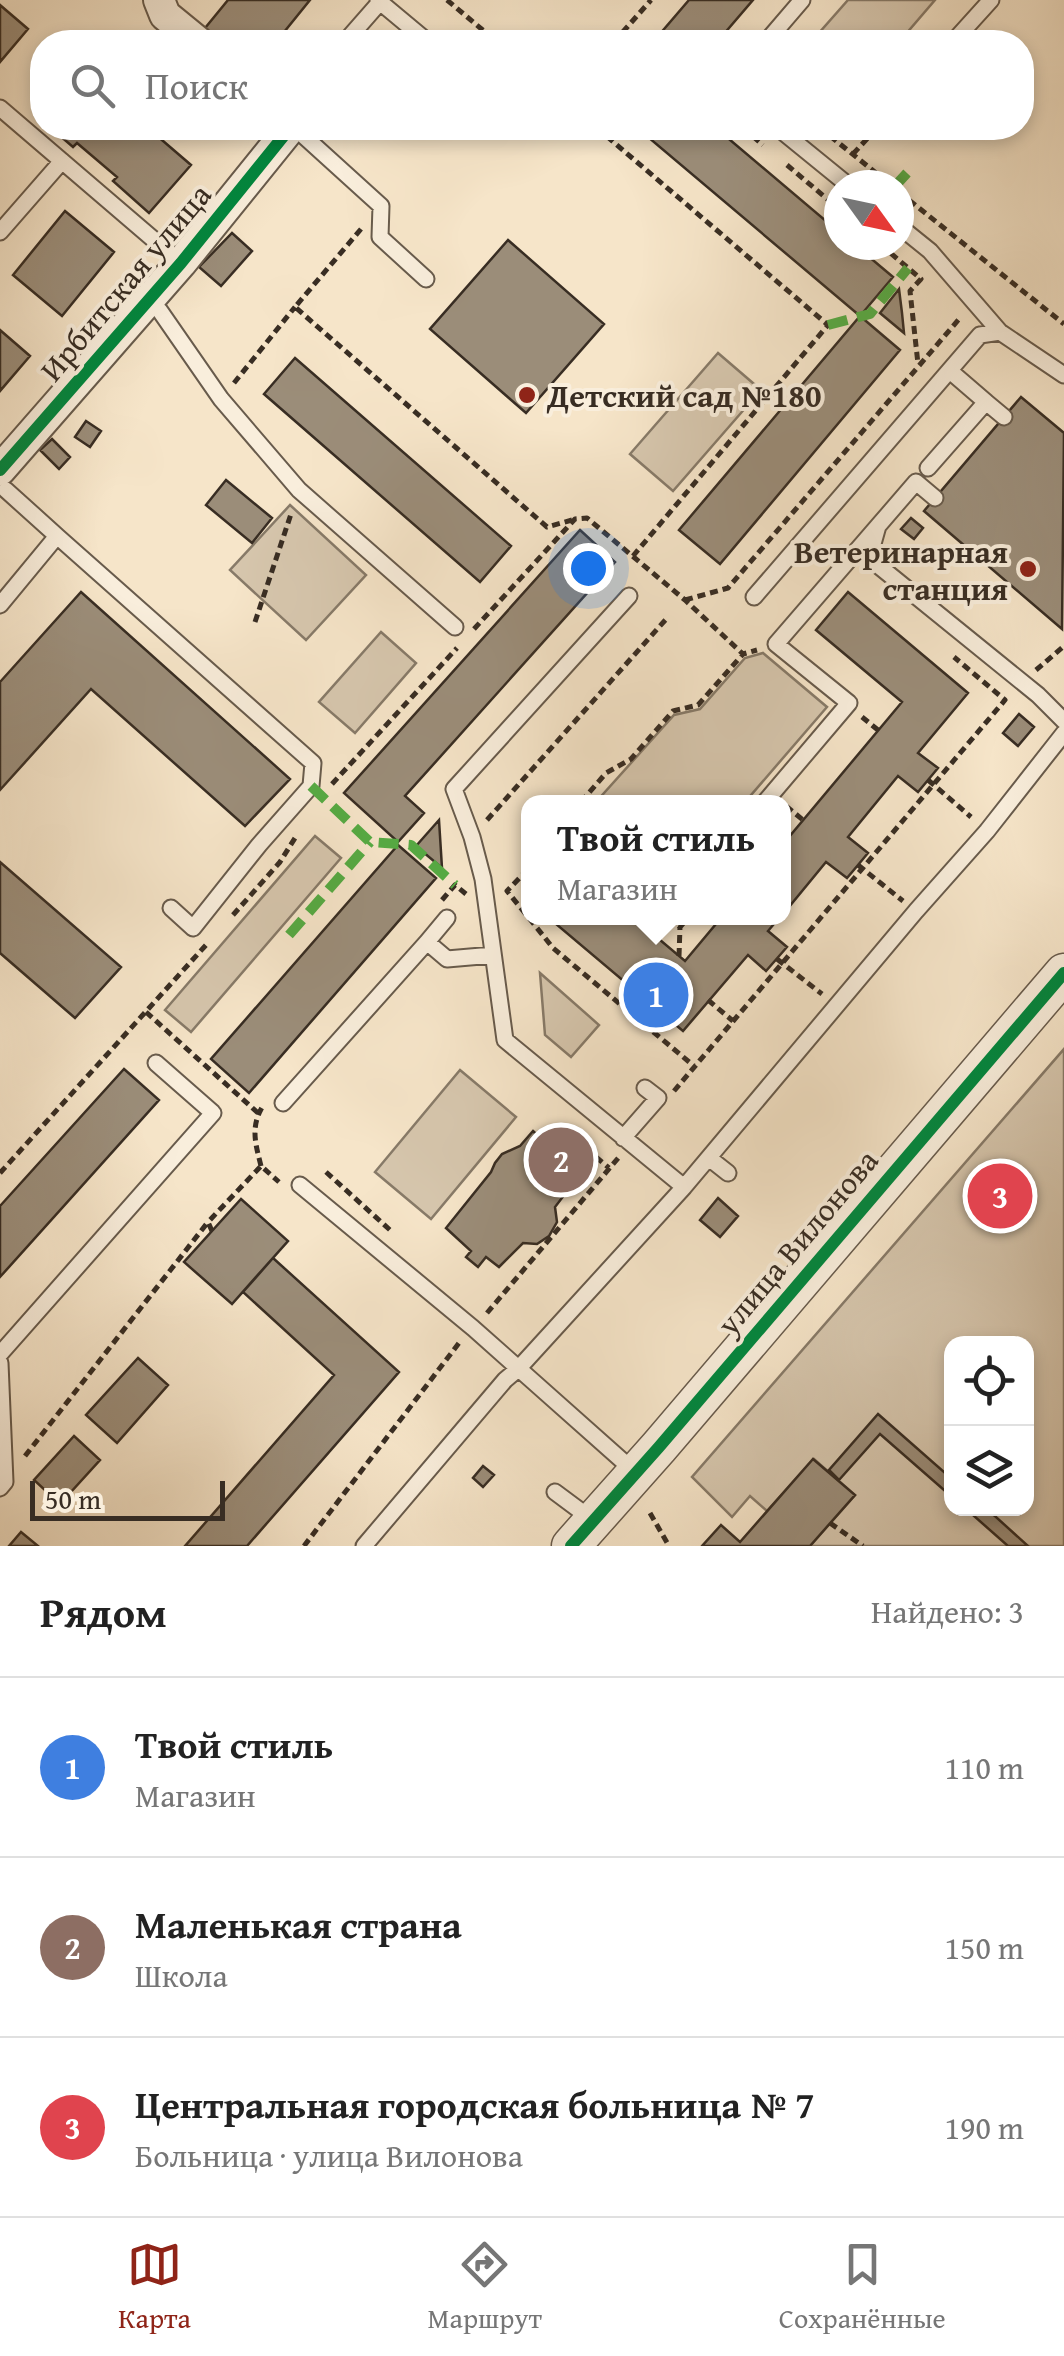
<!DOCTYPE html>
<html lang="ru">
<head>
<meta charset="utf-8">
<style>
  body { margin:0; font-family:"Gentium Book Plus",serif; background:#f6f6f6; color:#222 }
  .controls { position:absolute; right:30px; bottom:30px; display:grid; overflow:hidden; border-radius:20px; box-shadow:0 5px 15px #0003 }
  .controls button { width:90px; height:90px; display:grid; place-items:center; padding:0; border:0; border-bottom:2px solid #e0e0e0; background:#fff; color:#222; font:50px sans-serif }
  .compass { position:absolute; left:824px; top:170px; width:90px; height:90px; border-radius:50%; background:#fff; box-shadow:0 5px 15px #0003; rotate:123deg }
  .scale { position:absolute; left:30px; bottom:25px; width:195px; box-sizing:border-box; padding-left:10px; border:5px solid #382d23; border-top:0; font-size:28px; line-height:35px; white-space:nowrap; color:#382d23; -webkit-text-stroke:8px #f9eedc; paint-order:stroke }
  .you { position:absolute; left:588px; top:568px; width:35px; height:35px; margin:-25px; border:8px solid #fff; border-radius:50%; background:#1a73e8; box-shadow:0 0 0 15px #1a73e833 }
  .badge { display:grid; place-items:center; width:65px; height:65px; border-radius:50%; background:#8f2418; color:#fff; font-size:32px; font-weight:700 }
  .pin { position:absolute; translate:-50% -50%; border:5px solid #fff; box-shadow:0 2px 10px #0006 }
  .popup { position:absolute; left:521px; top:795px; width:270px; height:130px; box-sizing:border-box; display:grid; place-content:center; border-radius:20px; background:#fff; filter:drop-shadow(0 2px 8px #0005); font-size:32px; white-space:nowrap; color:#767676 }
  .popup b { font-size:38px; color:#222 }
  .popup::after { content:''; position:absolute; left:50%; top:100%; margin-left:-20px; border:20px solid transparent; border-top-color:#fff }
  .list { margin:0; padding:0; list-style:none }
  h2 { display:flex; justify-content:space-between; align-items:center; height:130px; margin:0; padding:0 40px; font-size:42px }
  h2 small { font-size:32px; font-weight:400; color:#767676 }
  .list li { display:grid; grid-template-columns:65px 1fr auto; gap:30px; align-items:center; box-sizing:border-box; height:180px; padding:0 40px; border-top:2px solid #e0e0e0 }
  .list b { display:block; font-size:38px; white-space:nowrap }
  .list p { margin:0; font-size:32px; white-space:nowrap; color:#767676 }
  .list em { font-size:32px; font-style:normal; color:#767676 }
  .icon { flex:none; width:55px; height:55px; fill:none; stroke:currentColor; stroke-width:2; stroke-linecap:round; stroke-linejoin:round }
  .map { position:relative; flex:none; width:1064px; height:1546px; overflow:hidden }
  .search { position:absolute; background:#fff; box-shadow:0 5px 15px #0003; left:30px; right:30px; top:30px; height:110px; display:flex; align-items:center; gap:25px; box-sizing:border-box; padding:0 35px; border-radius:40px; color:#767676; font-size:38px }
  .sheet { height:670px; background:#fff }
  nav { display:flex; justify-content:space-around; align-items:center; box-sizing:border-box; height:140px; border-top:2px solid #e0e0e0; background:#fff; font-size:28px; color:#767676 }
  nav a { display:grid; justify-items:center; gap:5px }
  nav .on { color:#8f2418 }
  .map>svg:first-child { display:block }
  .green { fill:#d6c6ad; stroke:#877a68; stroke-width:2.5; fill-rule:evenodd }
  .building { fill:#9b8d79; stroke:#382d23; stroke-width:2.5 }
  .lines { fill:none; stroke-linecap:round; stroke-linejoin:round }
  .service-casing { stroke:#685b4c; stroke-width:19 }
  .minor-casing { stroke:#685b4c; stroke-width:34 }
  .tertiary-casing { stroke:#685b4c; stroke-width:41 }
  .path { stroke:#382d23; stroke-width:5; stroke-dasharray:8 5; stroke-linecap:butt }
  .service { stroke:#f9eedc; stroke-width:15 }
  .minor { stroke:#f9eedc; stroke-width:30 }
  .tertiary { stroke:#f9eedc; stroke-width:38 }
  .quiet { stroke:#55ab43; stroke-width:10; stroke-dasharray:20 10; stroke-linecap:butt }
  .cycleway-casing { stroke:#f9eedc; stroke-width:19 }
  .cycleway { stroke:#00873e; stroke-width:12 }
  .poi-dot { fill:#8f2418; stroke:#f9eedc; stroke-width:4 }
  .labels { text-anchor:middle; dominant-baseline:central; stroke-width:8; stroke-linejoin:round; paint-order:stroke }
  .street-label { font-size:32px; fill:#382d23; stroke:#f9eedc }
  .poi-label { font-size:32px; font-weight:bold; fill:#382d23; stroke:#f9eedc; text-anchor:start }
</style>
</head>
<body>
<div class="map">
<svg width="1064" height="1546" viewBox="0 0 1064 1546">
  <rect width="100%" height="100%" fill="#f6e5c9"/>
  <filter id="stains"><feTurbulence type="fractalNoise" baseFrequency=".002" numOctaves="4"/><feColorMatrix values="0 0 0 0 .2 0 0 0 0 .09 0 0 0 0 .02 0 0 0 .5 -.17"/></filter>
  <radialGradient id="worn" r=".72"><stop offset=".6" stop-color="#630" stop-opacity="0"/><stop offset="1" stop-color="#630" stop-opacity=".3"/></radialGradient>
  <!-- green -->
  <path class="green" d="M848,0H935L899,42H811Z
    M718,353L761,390L673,491L630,454Z
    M290,505L366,575L306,640L230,570Z
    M381,632L416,663L355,733L319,702Z
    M763,653L827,707L745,802H596L674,715L700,709L745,658Z
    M315,836L341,858L191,1032L165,1010Z
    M540,973L599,1025L571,1057L545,1035Z
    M1064,1049V1546H810L855,1495L814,1459L767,1511L750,1496L732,1517L692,1477ZM952,1344H1026V1508H952Z
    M460,1070L516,1117L431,1219L375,1172Z"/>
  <!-- building -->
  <path class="building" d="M228,0H310L276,42H213L201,33Z
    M689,0H753L717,42H653Z
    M0,5L28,29L0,62Z
    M51,128H148L191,165L149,213L113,181L117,177L77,143L73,147Z
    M646,128H716L839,232V245H855L893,277L860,316L642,132Z
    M65,211L114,252L62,316L13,275Z
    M232,233L252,251L221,286L199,267Z
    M508,240L604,324L526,413L430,329Z
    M899,289L902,313L904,333L880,313Z
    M860,316L900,350L720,564L679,530Z
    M0,330L30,356L0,391Z
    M295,358L511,546L480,582L264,394Z
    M1021,397L1064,433L1062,629L924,511Z
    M86,421L101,431L90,447L75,437Z
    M52,439L70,457L59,469L40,450Z
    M226,480L272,518L252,543L206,505Z
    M911,518L923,528L914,539L901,529Z
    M580,530L615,562L405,796L424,813L398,842L344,793Z
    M81,592L290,779L245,826L91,689L0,790V682Z
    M848,592L968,693L918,753L938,768L918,792L898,776L848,837L868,853L858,865L847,878L826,862L784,913V843L902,702L816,630Z
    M1019,714L1034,727L1018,746L1003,733Z
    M439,820L442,868L416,846Z
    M398,845L436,878L249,1093L211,1059Z
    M0,862L121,967L75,1018L0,953Z
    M562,918H634L685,961L721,918H779L768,931L787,947L766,971L748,955L683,1031L556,924Z
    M124,1069L159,1100L0,1277V1206Z
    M533,1131L556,1153L562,1146L573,1157L565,1166L578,1177L555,1207L557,1222L549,1236L537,1244L523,1243L499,1267L486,1257L478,1267L466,1257L471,1251L446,1228L491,1172L495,1163L502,1154L520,1146Z
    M718,1198L738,1216L720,1237L700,1220Z
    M241,1199L288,1241L232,1304L184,1262Z
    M273,1258L399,1372L247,1546H185L334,1375L243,1292Z
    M138,1358L168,1385L117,1443L86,1415Z
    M878,1414L952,1479V1497L880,1434L839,1480L829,1470Z
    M74,1436L100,1460L60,1504L34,1480Z
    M813,1459L855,1495L810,1546H702L721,1525L740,1542Z
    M483,1466L494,1475L483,1487L473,1478Z
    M965,1508H986L1028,1546H1008Z
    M21,1532L38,1546H9Z"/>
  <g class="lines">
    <!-- service casing -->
    <g class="service-casing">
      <path id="service" d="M380,2L428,42
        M345,42L380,2L378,0
        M766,42L802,0
        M953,42L991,0
        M0,108L181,263
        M295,128L381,206L380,237L426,279
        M778,128L848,185
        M899,226L930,251L1000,332
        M0,232L62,161
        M147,299L160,311L221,399L299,490L455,627
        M986,402L1004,417
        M928,468L986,402L950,371
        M6,490L57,536
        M935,498L916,482L878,526L869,558L1038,695L1064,721
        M629,596L454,789L472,837L483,879L505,1040L684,1187
        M754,597L980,335L1000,332L1064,375
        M0,605L57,536L313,763L311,786L259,845L193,928L171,908
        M765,802L849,703L776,644L878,526
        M427,942L447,918
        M283,1103L427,942L447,959L493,955
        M623,1138L658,1098L645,1088
        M709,1158L728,1173
        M300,1185L473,1328L635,1472
        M0,1354L213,1113L156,1063
        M0,1363L5,1482L0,1488
        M555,1492L594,1521
        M364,1546L505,1380L518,1369L684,1187L916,911L987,831L1064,733"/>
    </g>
    <!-- minor casing -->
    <g class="minor-casing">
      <path id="minor" d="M159,0L165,15L198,42
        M0,470L181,263L290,128"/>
    </g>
    <!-- tertiary casing -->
    <g class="tertiary-casing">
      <path id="tertiary" d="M571,1546L659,1447L1064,973"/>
    </g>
    <!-- path -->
    <path class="path" d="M447,0L497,42
      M614,42L651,0
      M597,128L828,325L633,556
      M743,128L763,145
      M820,128L891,185
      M853,154L877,128
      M787,165L839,209
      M899,192L1064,324
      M361,229L295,307L547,527L572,520
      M881,245L921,279L910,291L918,364
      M234,383L295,307
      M685,600L728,588L960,318
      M255,622L292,511
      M474,629L575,519L587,518L685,600L743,654L757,650
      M1036,670L1064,646
      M862,717L878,730
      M928,780L971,817
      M332,784L457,648
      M581,802L606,773L631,759L673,711L698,705L743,654
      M786,806L803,820
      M487,820L668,617
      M858,865L903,901
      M528,869L507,891L528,917
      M442,900L455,885L466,894
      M233,915L280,862L295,838
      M529,918L553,948L694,1066
      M668,918L680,927L688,918
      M679,956L680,927
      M777,959L822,994
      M708,1000L733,1021
      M146,1012L258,1113
      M674,1091L1005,700L954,657
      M568,1152L577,1141L609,1168
      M261,1166C255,1142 250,1126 264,1104
      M326,1172L390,1230
      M0,1173L206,945
      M212,1231L208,1222L261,1166L279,1182
      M487,1313L619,1157
      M25,1456L208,1222
      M650,1513L669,1546
      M830,1523L863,1546
      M304,1546L459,1343"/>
    <!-- service -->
    <use href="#service" class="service"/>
    <!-- minor -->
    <use href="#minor" class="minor"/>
    <!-- tertiary -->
    <use href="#tertiary" class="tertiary"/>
    <!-- quiet -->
    <path class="quiet" d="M896,185L907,173
      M828,325L870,314L908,268
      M311,786L370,842L411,845L455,885
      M289,935L370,842"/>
    <!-- cycleway casing -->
    <g class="cycleway-casing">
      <path id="cycleway" d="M0,470L181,263L290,128
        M571,1546L659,1447L1064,973"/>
    </g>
    <!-- cycleway -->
    <use href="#cycleway" class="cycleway"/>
  </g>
  <!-- markers -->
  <g class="poi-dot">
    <circle cx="527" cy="395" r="10"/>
    <circle cx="1028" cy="569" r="10"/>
  </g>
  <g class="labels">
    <!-- street labels -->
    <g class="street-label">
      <text transform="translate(125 282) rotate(-50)">Ирбитская улица</text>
      <text transform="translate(797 1242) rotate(-50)">улица Вилонова</text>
    </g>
    <!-- poi labels -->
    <g class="poi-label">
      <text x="547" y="395">Детский сад №180</text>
      <text x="1008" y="551" text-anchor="end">Ветеринарная<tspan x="1008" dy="37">станция</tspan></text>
    </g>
  </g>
  <rect width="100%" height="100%" filter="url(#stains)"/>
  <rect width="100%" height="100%" fill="url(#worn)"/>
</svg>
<div class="controls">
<button><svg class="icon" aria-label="locate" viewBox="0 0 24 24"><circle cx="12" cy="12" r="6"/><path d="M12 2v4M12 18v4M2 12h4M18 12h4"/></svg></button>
<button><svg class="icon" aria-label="layers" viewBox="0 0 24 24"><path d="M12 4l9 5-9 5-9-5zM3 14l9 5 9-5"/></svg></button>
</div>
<svg class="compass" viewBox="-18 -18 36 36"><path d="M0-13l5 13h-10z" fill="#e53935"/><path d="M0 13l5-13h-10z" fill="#767676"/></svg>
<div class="scale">50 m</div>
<div class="you"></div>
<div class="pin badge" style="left:656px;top:995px;background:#3f7fe0">1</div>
<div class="popup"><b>Твой стиль</b>Магазин</div>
<div class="pin badge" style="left:561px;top:1160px;background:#8d6e63">2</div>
<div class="pin badge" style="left:1000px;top:1196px;background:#e0444e">3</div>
<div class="search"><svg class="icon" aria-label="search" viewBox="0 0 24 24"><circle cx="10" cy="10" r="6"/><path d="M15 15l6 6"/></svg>Поиск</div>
</div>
<section class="sheet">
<h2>Рядом<small>Найдено: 3</small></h2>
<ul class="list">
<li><span class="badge" style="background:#3f7fe0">1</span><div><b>Твой стиль</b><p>Магазин</p></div><em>110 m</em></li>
<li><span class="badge" style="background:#8d6e63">2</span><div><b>Маленькая страна</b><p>Школа</p></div><em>150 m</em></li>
<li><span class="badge" style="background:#e0444e">3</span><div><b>Центральная городская больница № 7</b><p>Больница · улица Вилонова</p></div><em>190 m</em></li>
</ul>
</section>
<nav>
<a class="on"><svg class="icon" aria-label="map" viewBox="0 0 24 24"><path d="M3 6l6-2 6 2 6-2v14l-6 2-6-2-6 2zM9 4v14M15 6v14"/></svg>Карта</a>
<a><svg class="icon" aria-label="directions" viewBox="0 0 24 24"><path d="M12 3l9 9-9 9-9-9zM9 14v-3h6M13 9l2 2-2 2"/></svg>Маршрут</a>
<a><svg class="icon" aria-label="saved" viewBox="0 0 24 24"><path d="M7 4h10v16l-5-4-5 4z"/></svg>Сохранённые</a>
</nav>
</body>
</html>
